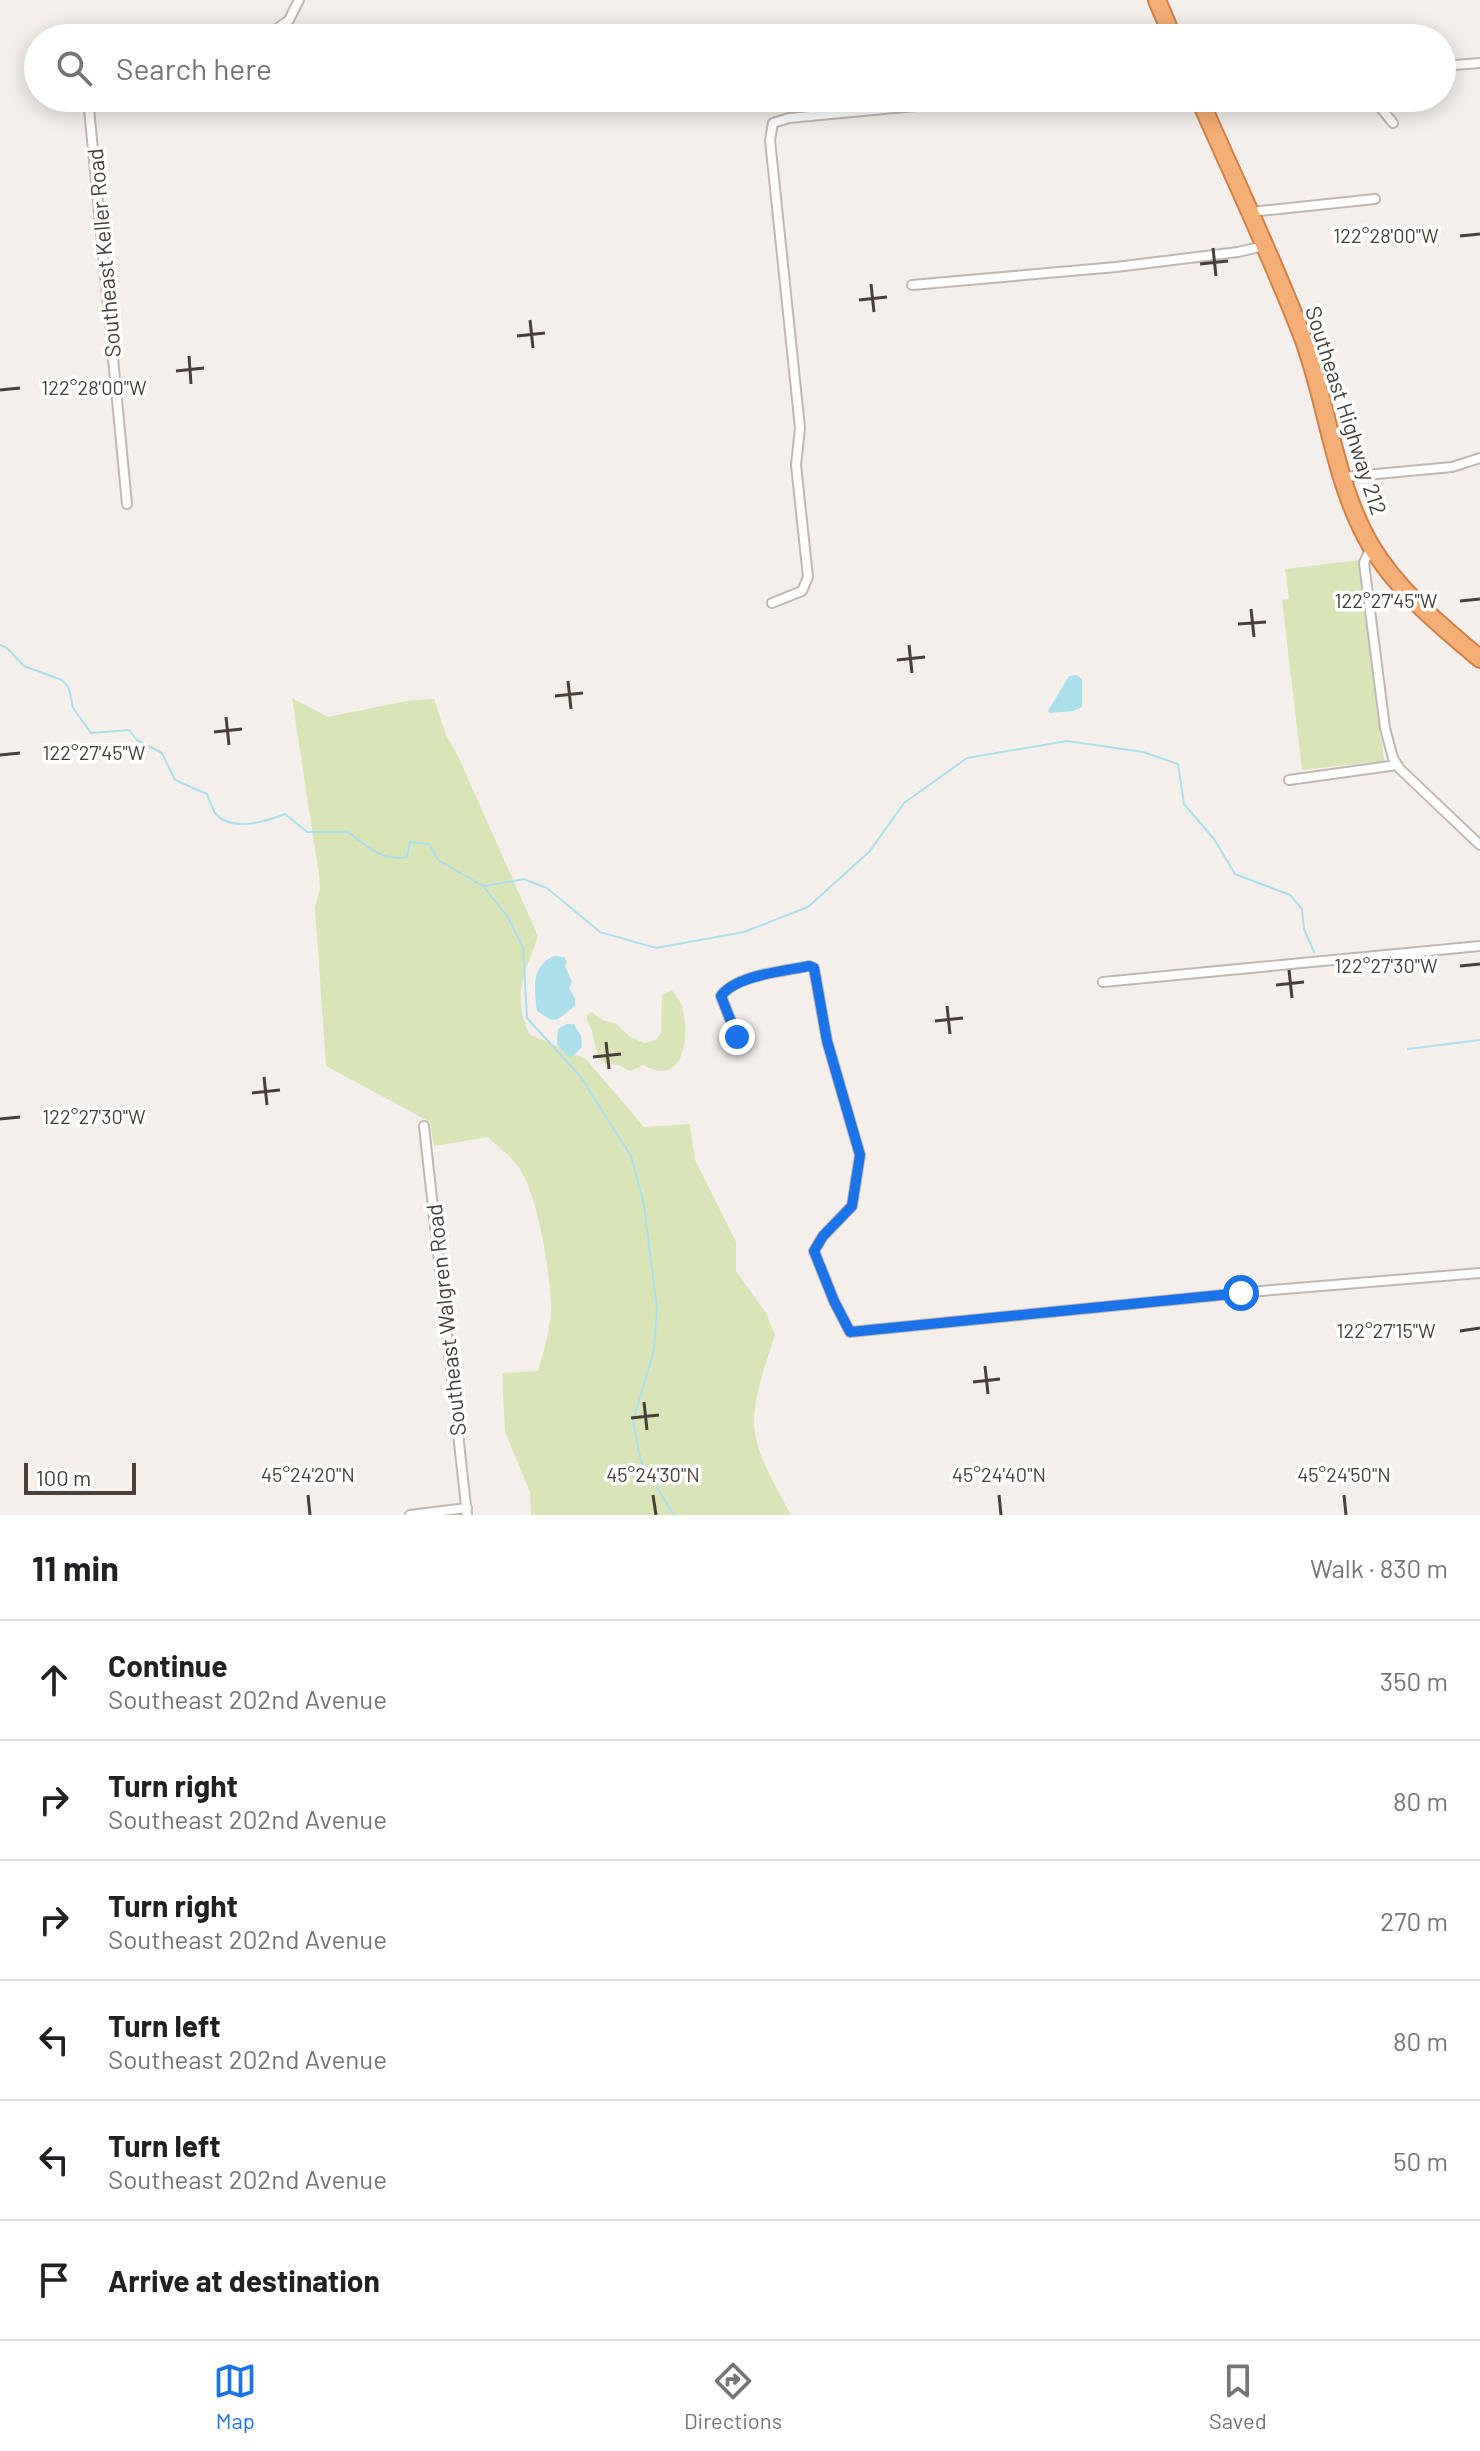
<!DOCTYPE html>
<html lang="en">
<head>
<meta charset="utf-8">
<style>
  body { margin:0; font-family:Barlow,sans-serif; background:#f2f2f2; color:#202124 }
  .scale { position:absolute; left:24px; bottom:20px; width:112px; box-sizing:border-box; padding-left:8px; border:4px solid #483f39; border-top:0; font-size:22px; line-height:28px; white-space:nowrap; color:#483f39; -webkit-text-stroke:6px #fff; paint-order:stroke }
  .stop { position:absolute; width:24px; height:24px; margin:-18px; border:6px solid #1a73e8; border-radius:50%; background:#fff }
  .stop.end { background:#1a73e8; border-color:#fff; box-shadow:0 2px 8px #0008 }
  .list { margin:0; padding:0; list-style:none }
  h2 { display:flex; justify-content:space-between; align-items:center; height:104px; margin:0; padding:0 32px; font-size:34px }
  h2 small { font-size:26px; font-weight:400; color:#757577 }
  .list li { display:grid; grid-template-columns:52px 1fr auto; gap:24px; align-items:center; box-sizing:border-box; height:120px; padding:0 32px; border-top:2px solid #e0e0e0 }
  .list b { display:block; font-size:30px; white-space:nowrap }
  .list p { margin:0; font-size:26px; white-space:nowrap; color:#757577 }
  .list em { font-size:26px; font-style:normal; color:#757577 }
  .icon { flex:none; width:44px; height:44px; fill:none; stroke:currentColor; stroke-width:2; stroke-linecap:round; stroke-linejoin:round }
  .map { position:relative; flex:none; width:1480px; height:1515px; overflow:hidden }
  .search { position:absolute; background:#fff; box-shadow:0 4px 20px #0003; left:24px; right:24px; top:24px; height:88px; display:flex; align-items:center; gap:20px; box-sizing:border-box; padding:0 28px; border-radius:44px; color:#757577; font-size:30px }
  .sheet { height:824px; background:#fff }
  nav { display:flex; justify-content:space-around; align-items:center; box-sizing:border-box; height:112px; border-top:2px solid #e0e0e0; background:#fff; font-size:22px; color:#757577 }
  nav a { display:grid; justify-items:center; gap:4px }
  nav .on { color:#1a73e8 }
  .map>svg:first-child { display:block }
  .green { fill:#dae5b7 }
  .water { fill:#acdfec }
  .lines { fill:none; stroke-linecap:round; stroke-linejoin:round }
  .stream { stroke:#acdfec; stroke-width:2 }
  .street-casing { stroke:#c2b8b1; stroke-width:12 }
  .highway-casing { stroke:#d38146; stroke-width:20 }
  .street { stroke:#fff; stroke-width:8 }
  .highway { stroke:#f4af76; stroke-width:16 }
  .route { stroke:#1a73e8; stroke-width:10 }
  .ticks { fill:none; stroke:#483f39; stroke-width:3 }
  .labels { text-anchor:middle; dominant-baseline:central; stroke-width:7; stroke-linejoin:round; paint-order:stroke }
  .street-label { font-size:22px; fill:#483f39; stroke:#fff }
  .ticks-label { font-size:20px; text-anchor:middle; fill:#483f39; stroke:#fff; stroke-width:7; stroke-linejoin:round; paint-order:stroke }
</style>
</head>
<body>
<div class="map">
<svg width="1480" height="1515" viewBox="0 0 1480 1515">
  <rect width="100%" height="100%" fill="#f4efeb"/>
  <!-- green -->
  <path class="green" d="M1361,560L1384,761L1302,770L1282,600L1289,599L1285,569Z
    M292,698L328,717L406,701L434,699L446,735L457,754L538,936C524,976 512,993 529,1034L586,1059L644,1127L690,1124L695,1160L736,1242V1271L766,1313L775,1335C766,1363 755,1391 754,1421C754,1453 777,1487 791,1515H531L530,1492L505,1432L502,1373L538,1371C544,1350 551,1328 551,1305C550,1272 538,1195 519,1168C511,1156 498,1147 488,1137L434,1146L430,1122L326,1066L315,907L320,889L319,875Z
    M672,990C675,995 680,1000 682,1006C687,1023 689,1063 667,1070C659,1073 650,1068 643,1065L630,1071L618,1065L605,1064C592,1052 597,1035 587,1021V1015L592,1012L604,1021L615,1023L630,1037L645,1043L656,1040L661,1033L662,995Z"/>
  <!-- water -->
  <path class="water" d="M1076,675L1082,679V707L1073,711L1050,713L1048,711L1069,676Z
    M554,956L564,957L567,962L565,966L572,982L569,988L575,999V1006L558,1019L551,1020L537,1011C534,990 531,965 554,956Z
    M567,1024H574L581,1036L582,1047L572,1057L566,1055L557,1044L558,1029Z"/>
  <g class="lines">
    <!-- stream -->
    <path class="stream" d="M0,645L7,648L24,666L62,680L69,688L73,708L91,733L129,730L137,740L162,753L175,780L207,794C209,799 212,808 215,813C231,832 265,822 285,814L307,832H348C365,846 384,862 407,857L410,842L429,844L438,860L483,886L507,916L523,947L527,1018L580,1076L631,1156L644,1205L657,1309L654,1350L633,1421L641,1462L674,1515
      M485,886L524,879L547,888L600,932L656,948L744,932L808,907L870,851L904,803L967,758L1067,741L1143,752L1178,764L1184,804L1214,839L1235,874L1290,895L1302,909L1304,929L1314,952
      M1408,1049L1480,1040"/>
    <!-- street casing -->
    <g class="street-casing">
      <path id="street" d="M264,38L289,20L299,0
        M1442,66L1480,63
        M88,98L127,504
        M1373,98L1393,123
        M1250,212L1375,199
        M912,285L1116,267L1238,252L1264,246
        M1344,477L1452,467L1480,458
        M1371,547L1364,563L1385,728L1393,758L1400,769L1480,845
        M772,603L802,591L808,577L796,465L800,428L770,140L773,123L789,118L1000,98
        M1289,780L1397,765
        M1103,982L1480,946
        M737,1037L721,996C736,975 785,971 809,966L814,968L827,1041L860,1155L852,1206L823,1236L814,1251L834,1301L850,1332L1272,1290L1480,1273
        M424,1126L467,1515
        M410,1515L467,1508"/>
    </g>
    <!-- highway casing -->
    <g class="highway-casing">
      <path id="highway" d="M1157,0L1173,38
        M1199,98C1234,178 1272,257 1303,338C1328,405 1334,483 1371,546C1398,591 1440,625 1480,659"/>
    </g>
    <!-- street -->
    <use href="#street" class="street"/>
    <!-- highway -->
    <use href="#highway" class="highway"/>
  </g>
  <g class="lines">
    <!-- route -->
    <path class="route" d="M737,1037L721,996C736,975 785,971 809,966L814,968L827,1041L860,1155L852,1206L823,1236L814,1251L834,1301L850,1332L1241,1293"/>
  </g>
  <!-- ticks -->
  <path class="ticks" d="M1460,236L1480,234M1213,248L1216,276M1200,264L1228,261M871,284L874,312M859,300L887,297M530,320L533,348M517,336L545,333M189,356L191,384M176,371L204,368M0,390L20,388M1460,601L1480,599M1251,609L1254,637M1238,624L1266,622M909,645L912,673M897,660L925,657M568,681L571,709M555,696L583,693M226,717L229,745M214,732L242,729M0,755L20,753M1460,966L1480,964M1289,970L1292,998M1276,985L1304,982M947,1006L950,1034M935,1021L963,1018M606,1042L609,1069M593,1057L621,1054M264,1077L267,1105M252,1093L280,1090M0,1119L20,1117M1460,1331L1480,1328M985,1366L988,1394M973,1382L1000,1379M644,1402L647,1430M631,1418L659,1415M308,1495L310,1515M653,1495L656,1515M999,1495L1001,1515M1344,1495L1346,1515"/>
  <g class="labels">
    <!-- street labels -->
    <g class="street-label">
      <text transform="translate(103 253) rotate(-95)">Southeast Keller Road</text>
      <text transform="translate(1347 410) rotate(72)">Southeast Highway 212</text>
      <text transform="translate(445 1320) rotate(-96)">Southeast Walgren Road</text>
    </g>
  </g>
  <g class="ticks-label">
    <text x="1386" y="243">122°28'00"W</text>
    <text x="94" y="395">122°28'00"W</text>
    <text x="1386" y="608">122°27'45"W</text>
    <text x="94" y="760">122°27'45"W</text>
    <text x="1386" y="973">122°27'30"W</text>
    <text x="94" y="1124">122°27'30"W</text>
    <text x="1386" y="1338">122°27'15"W</text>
    <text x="308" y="1482">45°24'20"N</text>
    <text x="653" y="1482">45°24'30"N</text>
    <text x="999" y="1482">45°24'40"N</text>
    <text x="1344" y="1482">45°24'50"N</text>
  </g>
</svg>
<div class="scale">100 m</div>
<div class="stop" style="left:1241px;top:1293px"></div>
<div class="stop end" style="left:737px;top:1037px"></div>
<div class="search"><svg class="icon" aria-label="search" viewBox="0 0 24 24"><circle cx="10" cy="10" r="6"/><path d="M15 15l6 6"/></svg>Search here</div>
</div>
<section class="sheet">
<h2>11 min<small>Walk · 830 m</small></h2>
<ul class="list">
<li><svg class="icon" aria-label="ahead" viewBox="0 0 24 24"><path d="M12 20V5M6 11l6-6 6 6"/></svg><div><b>Continue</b><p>Southeast 202nd Avenue</p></div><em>350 m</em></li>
<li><svg class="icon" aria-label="right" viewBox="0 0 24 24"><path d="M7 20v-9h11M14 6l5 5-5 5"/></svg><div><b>Turn right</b><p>Southeast 202nd Avenue</p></div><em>80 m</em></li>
<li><svg class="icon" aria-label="right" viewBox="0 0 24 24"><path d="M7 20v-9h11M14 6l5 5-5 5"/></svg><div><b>Turn right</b><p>Southeast 202nd Avenue</p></div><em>270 m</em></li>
<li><svg class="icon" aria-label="left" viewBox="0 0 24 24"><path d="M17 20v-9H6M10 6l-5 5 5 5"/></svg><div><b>Turn left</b><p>Southeast 202nd Avenue</p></div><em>80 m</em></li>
<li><svg class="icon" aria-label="left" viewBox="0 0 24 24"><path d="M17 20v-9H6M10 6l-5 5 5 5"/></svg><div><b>Turn left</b><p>Southeast 202nd Avenue</p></div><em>50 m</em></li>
<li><svg class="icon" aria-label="arrive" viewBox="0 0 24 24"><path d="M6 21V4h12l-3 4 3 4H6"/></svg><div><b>Arrive at destination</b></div></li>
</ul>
</section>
<nav>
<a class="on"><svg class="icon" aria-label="map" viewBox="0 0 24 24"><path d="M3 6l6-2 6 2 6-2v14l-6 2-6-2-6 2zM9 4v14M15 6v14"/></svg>Map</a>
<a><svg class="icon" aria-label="directions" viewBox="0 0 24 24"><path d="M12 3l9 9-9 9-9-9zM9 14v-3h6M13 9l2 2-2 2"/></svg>Directions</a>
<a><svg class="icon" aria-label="saved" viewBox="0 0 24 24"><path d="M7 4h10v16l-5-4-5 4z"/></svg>Saved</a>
</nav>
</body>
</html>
